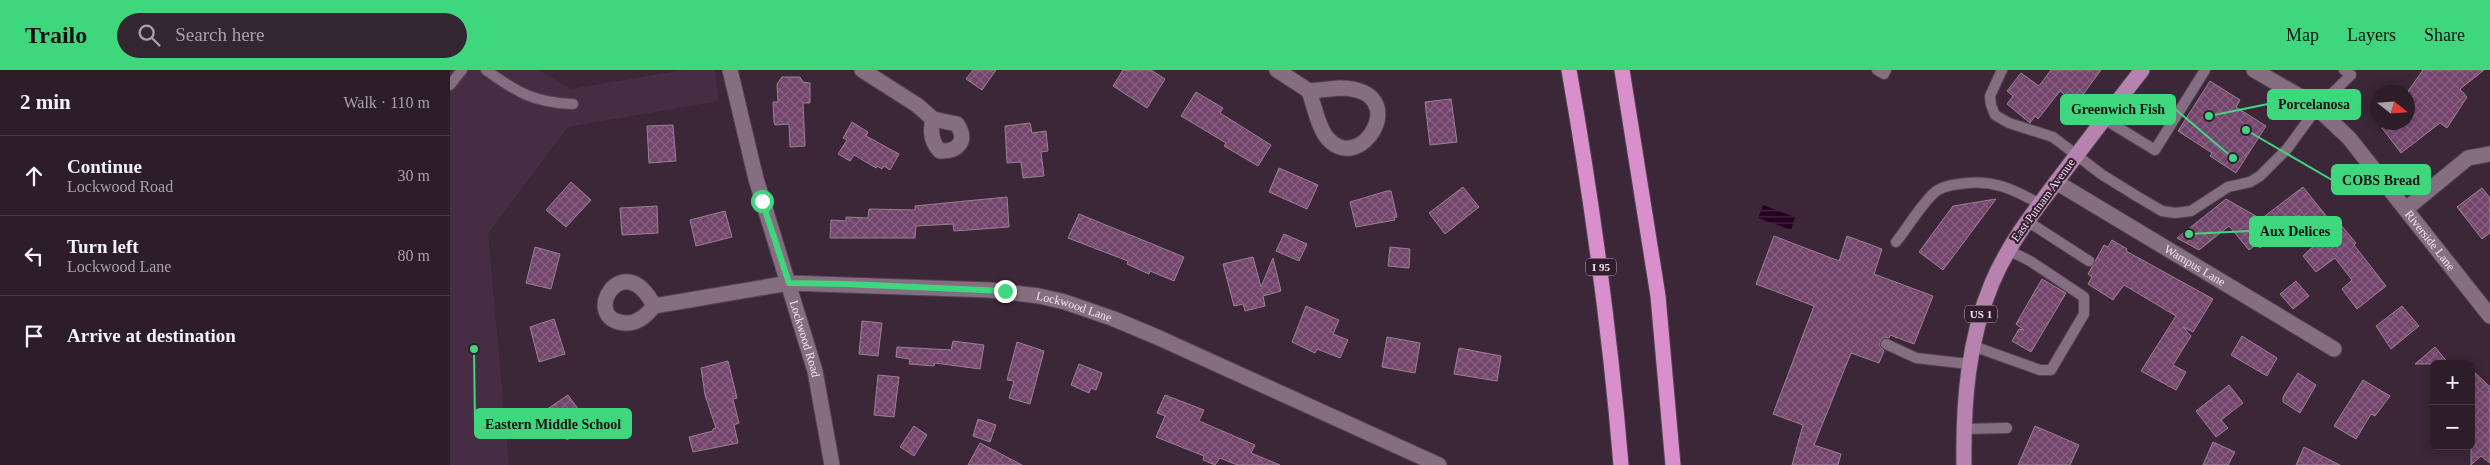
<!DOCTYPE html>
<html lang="en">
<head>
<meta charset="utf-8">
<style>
  body { margin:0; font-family:"Times New Roman",serif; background:#342631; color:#f1f3f6 }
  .controls { position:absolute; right:15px; bottom:15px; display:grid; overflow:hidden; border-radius:8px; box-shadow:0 2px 12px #0003 }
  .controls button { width:45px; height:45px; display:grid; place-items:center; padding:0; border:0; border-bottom:1px solid #483b46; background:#2c1d29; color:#f1f3f6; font:25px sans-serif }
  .compass { position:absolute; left:1920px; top:15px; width:45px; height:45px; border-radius:50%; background:#2c1d29; box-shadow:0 2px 12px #0003; rotate:107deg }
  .stop { position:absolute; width:15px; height:15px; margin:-11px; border:4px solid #3fd77d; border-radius:50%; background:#fff }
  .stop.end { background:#3fd77d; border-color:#fff; box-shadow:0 1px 5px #0008 }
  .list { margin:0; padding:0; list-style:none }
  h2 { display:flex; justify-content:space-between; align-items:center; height:65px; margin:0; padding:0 20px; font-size:21px }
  h2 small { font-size:16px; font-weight:400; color:#a6a2a8 }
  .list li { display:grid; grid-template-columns:32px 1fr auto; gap:15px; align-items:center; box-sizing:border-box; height:80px; padding:0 20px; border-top:1px solid #483b46 }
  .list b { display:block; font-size:19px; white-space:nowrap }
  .list p { margin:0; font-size:16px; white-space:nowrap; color:#a6a2a8 }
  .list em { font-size:16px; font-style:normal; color:#a6a2a8 }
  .icon { flex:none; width:28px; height:28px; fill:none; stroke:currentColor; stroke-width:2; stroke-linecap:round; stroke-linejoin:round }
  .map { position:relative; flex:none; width:2040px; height:395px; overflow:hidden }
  header { display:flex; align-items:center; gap:30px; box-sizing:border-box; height:70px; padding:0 25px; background:#3fd77d; color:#111 }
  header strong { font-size:24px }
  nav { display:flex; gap:28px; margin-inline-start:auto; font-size:18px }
  .search { width:350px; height:45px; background:#342631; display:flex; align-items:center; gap:12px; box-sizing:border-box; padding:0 18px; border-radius:28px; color:#a6a2a8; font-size:19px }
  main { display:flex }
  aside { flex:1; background:#2c1d29 }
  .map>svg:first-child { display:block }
  .built { fill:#472d43 }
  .water { fill:url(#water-rules) }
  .building { fill:url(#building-cross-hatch); stroke:#988093 }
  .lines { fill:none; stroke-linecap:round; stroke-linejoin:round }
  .lane-casing { stroke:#544351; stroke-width:12 }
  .street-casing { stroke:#544351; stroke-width:17 }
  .primary-casing { stroke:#544351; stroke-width:17 }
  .highway-casing { stroke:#544351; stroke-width:17 }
  .lane { stroke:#856e81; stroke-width:10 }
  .street { stroke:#856e81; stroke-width:15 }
  .primary { stroke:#b882af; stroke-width:15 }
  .highway { stroke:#da8fcd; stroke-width:15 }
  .route { stroke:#3fd77d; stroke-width:6 }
  .labels { text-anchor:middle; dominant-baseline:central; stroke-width:4; stroke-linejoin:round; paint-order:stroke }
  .shield { fill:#311d2d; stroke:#baaab6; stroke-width:1 }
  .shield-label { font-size:11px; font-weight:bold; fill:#f4e6f1 }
  .street-label { font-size:12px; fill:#f4e6f1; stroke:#311d2d }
  .leader { fill:none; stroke:#3fd77d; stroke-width:2 }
  .callout-dot { fill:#3fd77d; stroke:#311d2d; stroke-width:2 }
  .callout { fill:#3fd77d; stroke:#3fd77d; stroke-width:2 }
  .callout-label { font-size:14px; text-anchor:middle; font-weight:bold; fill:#111 }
</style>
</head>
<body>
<header>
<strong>Trailo</strong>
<div class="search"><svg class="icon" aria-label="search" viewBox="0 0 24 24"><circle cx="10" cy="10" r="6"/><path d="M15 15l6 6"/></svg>Search here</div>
<nav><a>Map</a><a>Layers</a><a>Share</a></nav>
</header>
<main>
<aside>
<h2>2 min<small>Walk · 110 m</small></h2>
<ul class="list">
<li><svg class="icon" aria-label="ahead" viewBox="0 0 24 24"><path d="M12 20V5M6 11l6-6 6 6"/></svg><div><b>Continue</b><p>Lockwood Road</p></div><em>30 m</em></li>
<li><svg class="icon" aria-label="left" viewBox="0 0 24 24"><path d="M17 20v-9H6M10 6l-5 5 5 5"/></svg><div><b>Turn left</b><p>Lockwood Lane</p></div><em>80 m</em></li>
<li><svg class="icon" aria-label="arrive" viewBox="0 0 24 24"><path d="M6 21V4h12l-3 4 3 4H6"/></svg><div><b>Arrive at destination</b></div></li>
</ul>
</aside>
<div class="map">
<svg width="2040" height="395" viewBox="0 0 2040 395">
  <defs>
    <pattern id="water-rules" width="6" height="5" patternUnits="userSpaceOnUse" patternTransform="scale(1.25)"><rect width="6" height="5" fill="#260022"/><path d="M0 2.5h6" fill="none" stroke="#462543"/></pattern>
    <pattern id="building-cross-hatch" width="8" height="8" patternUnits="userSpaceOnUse" patternTransform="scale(1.25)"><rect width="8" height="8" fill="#73456c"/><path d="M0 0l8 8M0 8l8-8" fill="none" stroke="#886081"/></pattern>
  </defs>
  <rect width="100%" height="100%" fill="#3b2737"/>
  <!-- built -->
  <path class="built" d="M0,0H89L121,19L233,0H265L269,31L118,57L38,163L59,395H0Z"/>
  <!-- water -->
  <path class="water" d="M1313,135L1345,147L1341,160L1308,148Z"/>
  <!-- building -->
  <path class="building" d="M523,0H546L532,20L516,9Z
    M673,0H701L715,9L697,38L663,16Z
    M1601,0H1651L1626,34L1610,21L1588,49L1585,46L1580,53L1557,34L1563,26L1557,21L1571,3L1589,16Z
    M1973,0H2034L2010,19L2017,27L1997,58L1990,53L1951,83L1932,58L1940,52H1958V21Z
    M332,7H350L353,12L360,13V33H353L355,76L340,77L339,54L325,55L324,52L323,32H328L327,14Z
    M1760,11L1790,30L1786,37L1816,56L1786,103L1760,86L1762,83L1728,61Z
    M746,22L773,38L770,43L821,75L808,96L774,76L776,73L731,46Z
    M1001,29L1007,72L980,75L975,32Z
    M402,52L418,62L416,66L449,84L440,100L434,96L432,99L427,96L426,98L404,85L400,91L388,84L397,70L393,68Z
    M580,53L582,63L596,61L598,81L591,82L594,106L573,108L571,92L557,93L555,56Z
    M223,55L226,91L199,93L197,56Z
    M829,98L868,115L857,139L819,122Z
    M121,112L141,130L116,157L96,140Z
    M1013,117L1029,137L995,164L979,143Z
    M1853,117L1886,158L1890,154L1906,173L1904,175L1936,216L1907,239L1892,219L1902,210L1885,188L1866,202L1853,186L1870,170L1849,145L1810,178L1807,174L1799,180L1779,156L1749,180L1727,168L1776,129L1811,149Z
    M2032,118L2040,128V163L2032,169L2007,137Z
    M937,121H941L947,147H944L945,150L906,157L900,132Z
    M557,127L559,157L504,161L503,154L466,156L465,168H380L381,150L396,151V147L418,148L419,139L465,140V136Z
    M1546,129L1493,200L1469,182L1503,136Z
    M207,136L208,163L172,165L170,138Z
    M275,141L282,167L246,176L240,150Z
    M629,144L734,187L724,211L700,201L699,204L677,194L678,191L618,168Z
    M834,164L857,174L849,191L826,181Z
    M1324,166L1389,191L1397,166L1432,179L1424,204L1483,226L1464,274L1440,265L1439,268H1432L1429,275L1434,281L1429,293L1401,283L1364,375L1391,384L1388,395H1342L1353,355L1323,344L1364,236L1306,214Z
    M1662,170L1677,179L1676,181L1763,229L1743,262L1733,257L1741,266L1723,295L1736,302L1726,320L1691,301L1726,246L1674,215L1663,230L1638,214L1642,207L1638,204L1654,175L1658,177Z
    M85,177L110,184L101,219L76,213Z
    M940,177L960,179L959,198L938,196Z
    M803,187L811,217L823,188L831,221L813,226L815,236L795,241L793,234L784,236L773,194Z
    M1592,209L1616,223L1581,282L1562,271L1569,259L1574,260L1566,254Z
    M1846,211L1859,226L1843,239L1830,224Z
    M856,236L889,250L883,264L898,270L890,288L867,279L865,283L842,272Z
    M1952,236L1969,256L1941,279L1926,256Z
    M104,249L115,284L89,292L80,257Z
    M412,251L432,253L428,286L409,284Z
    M1792,266L1827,288L1817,306L1781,285Z
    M937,267L970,273L965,303L932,297Z
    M503,271L534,275L530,299L485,293L484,296L459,294L460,289L446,287L447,277L501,280Z
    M567,272L594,281L580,334L559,328L564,311L557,310Z
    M1985,277L1999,294H1965Z
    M1009,278L1051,286L1047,311L1004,304Z
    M278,291L287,328L283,329L289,353L284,355L288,373L243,382L239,367L263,361V359L266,358L255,325L251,298Z
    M629,294L652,303L646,320L641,318L639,323L621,315Z
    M2021,299L2040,317V393L2031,386L2021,395Z
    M1848,303L1866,315L1850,343L1833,332V327Z
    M428,305L449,307L444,347L424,345Z
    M1913,310L1940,326L1925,346L1921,344L1906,369L1884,356Z
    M1779,315L1793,333L1771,350L1778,358L1766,367L1746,341Z
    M118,325L139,354L117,370L96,340Z
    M715,325L754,340L749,351L805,375L801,383L830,395H787L770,388L765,395L753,390L754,386L706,367L715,346L707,343Z
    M528,349L546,355L540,372L523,366Z
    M464,356L477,365L464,386L450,377Z
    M1585,356L1629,375L1620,395H1568Z
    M1763,372L1785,382L1778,395H1753Z
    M530,373L572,395H518Z
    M1854,377L1890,395H1846Z"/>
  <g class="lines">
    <!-- lane casing -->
    <g class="lane-casing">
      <path id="lane" d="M36,0C66,22 85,33 123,34
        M1427,0L1434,4L1436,0
        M1552,0L1540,26L1541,35L1545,45L1559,53L1603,67L1651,104L1688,127L1712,141L1725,143L1741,141L1778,117L1800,112L1810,106L1837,79L1867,38L1901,5L1894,0
        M0,15L12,0
        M1654,49L1705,80L1755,0
        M1577,151L1639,191
        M1446,172C1458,157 1470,136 1484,123C1490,117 1501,115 1509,114C1541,108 1563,119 1590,134
        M1436,274L1466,288L1519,294
        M1523,276L1590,300H1601L1634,244V227L1580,191L1558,180
        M1514,359L1557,358"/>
    </g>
    <!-- street casing -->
    <g class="street-casing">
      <g id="street">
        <path id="s1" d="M280,0L306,109L365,301L382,395"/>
        <path d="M412,0L467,35L483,49L507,54C518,71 508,82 490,81C481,72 480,61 483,49"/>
        <path d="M827,0L859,21"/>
        <path id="s2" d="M1804,0L1851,27L1867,38L1899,68L2040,246"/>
        <path d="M890,18C967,19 908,112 875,65C867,53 864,35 859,21Z"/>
        <path id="s3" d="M1606,112L1884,279"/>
        <path d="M1956,139L2018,88L2040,84"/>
        <path id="s4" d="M204,236C173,174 129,250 175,253C187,254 197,245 204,236L339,213L539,220L589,226L615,232L664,249L707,267L989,395"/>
      </g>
    </g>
    <!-- primary casing -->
    <g class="primary-casing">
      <path id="primary" d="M1514,395C1513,333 1518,270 1542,213C1558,175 1582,144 1607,111C1635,74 1663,37 1692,0"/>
    </g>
    <!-- highway casing -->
    <g class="highway-casing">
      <path id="highway" d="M1119,0C1142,131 1160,262 1171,395
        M1172,0L1208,226L1223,395"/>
    </g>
    <!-- lane -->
    <use href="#lane" class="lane"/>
    <!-- street -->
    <use href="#street" class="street"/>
    <!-- primary -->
    <use href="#primary" class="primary"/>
    <!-- highway -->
    <use href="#highway" class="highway"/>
  </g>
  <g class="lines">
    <!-- route -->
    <path class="route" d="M312,131L339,213L396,214L555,221"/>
  </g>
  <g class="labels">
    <!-- shield labels -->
    <g class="shield">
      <rect x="1136" y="188.5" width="30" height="17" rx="4"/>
      <rect x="1515" y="235.5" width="32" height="17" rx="4"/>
    </g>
    <g class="shield-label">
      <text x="1151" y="197">I 95</text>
      <text x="1531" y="244">US 1</text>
    </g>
    <!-- street labels -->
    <g class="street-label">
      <text transform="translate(1593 130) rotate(-54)">East Putnam Avenue</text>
      <text stroke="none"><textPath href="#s2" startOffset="248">Riverside Lane</textPath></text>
      <text stroke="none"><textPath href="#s3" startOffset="162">Wampus Lane</textPath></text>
      <text stroke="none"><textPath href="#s4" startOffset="562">Lockwood Lane</textPath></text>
      <text stroke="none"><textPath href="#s1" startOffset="279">Lockwood Road</textPath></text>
    </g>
  </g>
  <!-- callouts -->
  <path class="leader" d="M1759 46L1818 34M1783 88L1725 39M1796 60L1882 110M1739 164L1800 161M24 279L25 354"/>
  <g class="callout-dot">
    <circle cx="1759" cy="46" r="5"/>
    <circle cx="1783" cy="88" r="5"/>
    <circle cx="1796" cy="60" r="5"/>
    <circle cx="1739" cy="164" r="5"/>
    <circle cx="24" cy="279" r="5"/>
  </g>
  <g class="callout">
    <rect x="1818" y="20" width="92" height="29" rx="5"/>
    <rect x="1611" y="25" width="114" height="29" rx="5"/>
    <rect x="1882" y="95" width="98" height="29" rx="5"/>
    <rect x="1800" y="147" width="91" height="29" rx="5"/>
    <rect x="25" y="339" width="156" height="29" rx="5"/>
  </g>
  <g class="callout-label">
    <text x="1864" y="39">Porcelanosa</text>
    <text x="1668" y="44">Greenwich Fish</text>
    <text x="1931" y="115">COBS Bread</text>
    <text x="1845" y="166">Aux Delices</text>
    <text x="103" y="359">Eastern Middle School</text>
  </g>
</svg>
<div class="controls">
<button>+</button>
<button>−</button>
</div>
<svg class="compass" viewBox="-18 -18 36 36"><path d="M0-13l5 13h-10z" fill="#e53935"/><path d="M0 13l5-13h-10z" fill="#a6a2a8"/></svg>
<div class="stop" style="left:312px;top:131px"></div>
<div class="stop end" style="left:555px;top:221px"></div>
</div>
</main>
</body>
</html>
